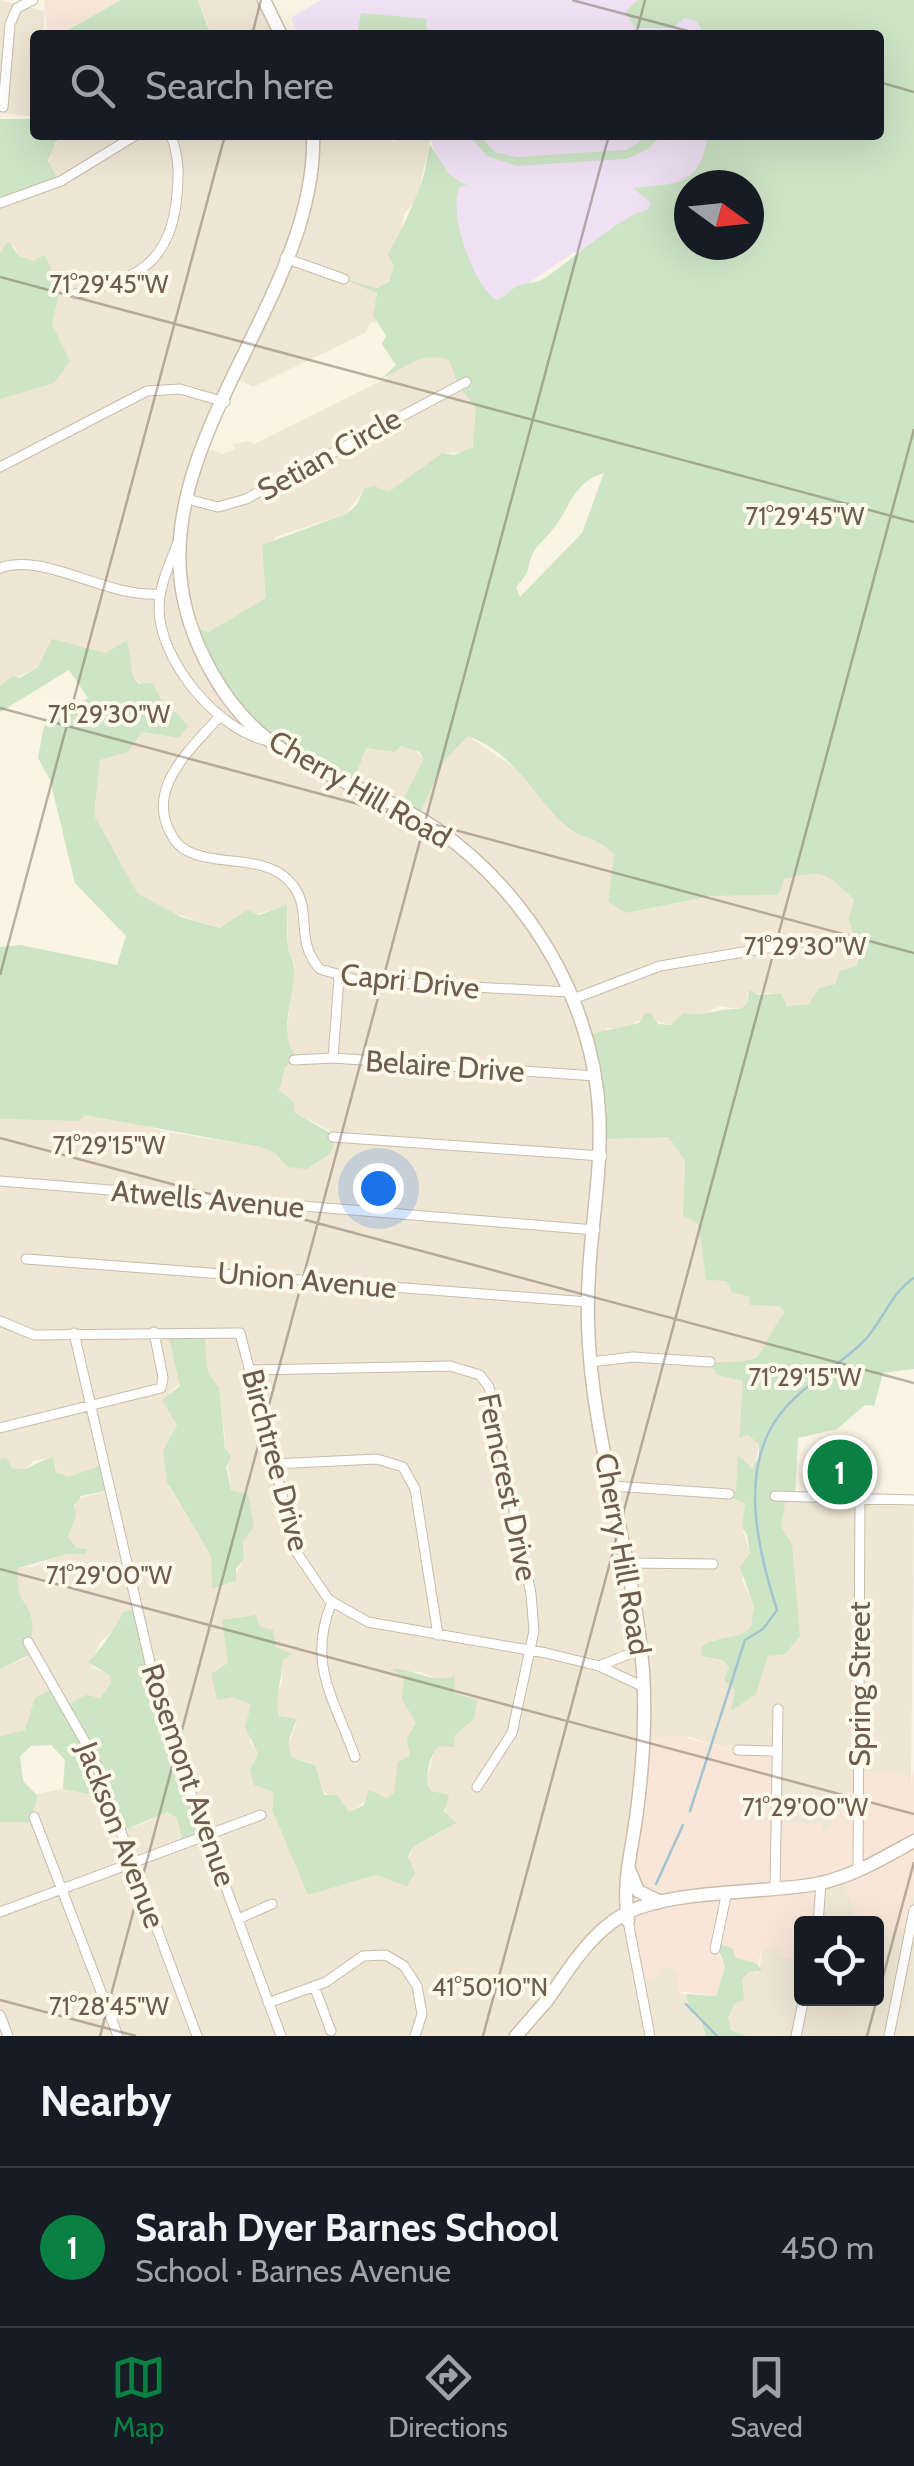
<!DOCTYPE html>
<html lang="en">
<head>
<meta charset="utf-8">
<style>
  body { margin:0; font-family:Cabin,sans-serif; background:#242831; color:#f1f3f6 }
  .controls { position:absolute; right:30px; bottom:30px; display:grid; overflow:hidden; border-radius:10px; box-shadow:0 10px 40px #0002 }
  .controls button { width:90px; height:90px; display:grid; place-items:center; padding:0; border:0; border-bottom:2px solid #363941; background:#171b24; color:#f1f3f6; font:50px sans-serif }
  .compass { position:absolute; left:674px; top:170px; width:90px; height:90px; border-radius:50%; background:#171b24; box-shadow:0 10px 40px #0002; rotate:105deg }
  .you { position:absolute; left:378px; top:1188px; width:35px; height:35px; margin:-25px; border:8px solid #fff; border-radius:50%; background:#1a73e8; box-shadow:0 0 0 15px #1a73e833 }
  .badge { display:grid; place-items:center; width:65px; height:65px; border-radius:50%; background:#0b8043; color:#fff; font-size:32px; font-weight:700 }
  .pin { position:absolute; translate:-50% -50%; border:5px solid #fff; box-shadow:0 2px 10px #0006 }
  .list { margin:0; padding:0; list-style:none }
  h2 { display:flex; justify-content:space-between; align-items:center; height:130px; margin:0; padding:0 40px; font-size:42px }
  h2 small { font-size:32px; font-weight:400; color:#9ea1a6 }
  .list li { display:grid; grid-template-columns:65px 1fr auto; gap:30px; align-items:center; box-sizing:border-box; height:160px; padding:0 40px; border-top:2px solid #363941 }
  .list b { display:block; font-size:38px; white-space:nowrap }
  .list p { margin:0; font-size:32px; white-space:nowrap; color:#9ea1a6 }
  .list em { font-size:32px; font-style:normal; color:#9ea1a6 }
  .icon { flex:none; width:55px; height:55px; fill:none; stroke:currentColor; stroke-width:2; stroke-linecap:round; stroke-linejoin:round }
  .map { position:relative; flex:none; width:914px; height:2036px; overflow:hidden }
  .search { position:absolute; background:#171b24; box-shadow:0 10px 40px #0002; left:30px; right:30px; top:30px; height:110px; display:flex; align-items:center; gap:25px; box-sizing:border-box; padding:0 35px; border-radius:10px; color:#9ea1a6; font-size:38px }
  .sheet { height:290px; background:#171b24 }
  nav { display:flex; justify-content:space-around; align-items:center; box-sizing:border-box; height:140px; border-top:2px solid #363941; background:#171b24; font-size:28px; color:#9ea1a6 }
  nav a { display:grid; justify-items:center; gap:5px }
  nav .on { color:#0b8043 }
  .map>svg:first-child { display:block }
  .residential { fill:#efe6d4; fill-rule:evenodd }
  .commercial { fill:#f8e7d9 }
  .education { fill:#f1e1f5 }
  .green { fill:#cde4c5; fill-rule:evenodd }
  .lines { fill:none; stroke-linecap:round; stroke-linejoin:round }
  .stream { stroke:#a3c3d0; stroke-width:2.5 }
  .street-casing { stroke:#c8bcac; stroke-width:11 }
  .secondary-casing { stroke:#cbbeab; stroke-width:15 }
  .street { stroke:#fff; stroke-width:9 }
  .secondary { stroke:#fff; stroke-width:12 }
  .ticks { fill:none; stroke:#6e5d4d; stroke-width:2.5; stroke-opacity:0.45 }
  .labels { text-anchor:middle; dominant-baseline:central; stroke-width:8; stroke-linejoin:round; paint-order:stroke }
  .street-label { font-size:30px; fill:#6e5d4d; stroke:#fcf8ea }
  .ticks-label { font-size:25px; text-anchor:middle; fill:#6e5d4d; stroke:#fcf8ea; stroke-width:8; stroke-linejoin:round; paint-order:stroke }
</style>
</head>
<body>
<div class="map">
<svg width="914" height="2036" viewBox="0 0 914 2036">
  <rect width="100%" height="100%" fill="#f9f4e4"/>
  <!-- residential -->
  <path class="residential" d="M0,0L45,11L43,35H35V110L29,116L0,113Z
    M198,0H265L281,35H207L208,23Z
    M66,135H380L394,142L396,135H431L417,198L404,214L400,236L387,254L394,266L389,282L375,288L379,322L370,323L365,333L253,387L237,379L206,448L222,454L235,449L233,444L247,441L254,444L385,379L399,367L433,354L449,359L476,409L478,433L469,452L442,453L389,493L364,489L346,514L275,537L267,598L244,612L352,784L366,748L395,752L401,746L412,747L423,759L400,806L418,816L445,760L468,736L515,768L568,829L599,838L614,854L608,902L626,913L710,896L777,895L784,879L811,873L829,875L854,899L860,957L856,966L809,1004L787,1006L777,993H747V1004L740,1009L720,1006L698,1016H681L671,1025L644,1018L622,1029L605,1028L685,1161L683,1216L698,1222L706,1280L726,1281L749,1298L751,1305L779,1306L786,1312L764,1352L737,1366L712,1362L717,1375L743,1381L739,1437L748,1435L759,1444L755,1466L746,1467L739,1457L736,1490L729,1495L745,1503L742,1528L750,1553L742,1580L754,1607L751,1626L736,1639L711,1640L729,1669L735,1691L756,1694L768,1656L800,1636L787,1541L781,1527L786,1498L914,1500L911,1782L906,1774L886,1772L859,1791L824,1834L820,1824L776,1823L734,1750L690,1737L647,1738L659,1968L671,1967L677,1972V1991L690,1998L706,2036H0V1822L28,1823L38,1794L62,1789L108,1798L133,1828L167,1812L177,1818L187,1845L119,1626L100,1642L93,1659L92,1667L109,1675L111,1683L100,1698L67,1705L35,1698L26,1730L0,1736V1669L26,1658L32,1622L16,1594L18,1568L36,1566L77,1548L68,1537L77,1499L107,1491L79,1474L69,1477L57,1472L53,1457L34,1461L25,1469H13L6,1459H0V1119L78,1121L85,1114L117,1117L162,1131L260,1147L275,1153L287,1167L331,1131L293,1112L279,1091L295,967L288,946L287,906L232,920L220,928L161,909L138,894L94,815L100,760L128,752L142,732L179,738L174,714L133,677L128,651L106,654L85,647L48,652L38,667L0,686V399L70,361L52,324L60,290L42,258L33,261L19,256L14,245L0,253V202L49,164L52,147ZM206,1361L211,1380L219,1388L231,1491L247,1495L254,1525L243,1542L244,1560L230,1584L212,1589L211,1556L169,1487L163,1451L177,1425L170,1392ZM224,1624L268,1631L276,1647L291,1655L283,1660L282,1683L276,1696L279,1716L297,1722L288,1746L293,1758L315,1764L319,1787L349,1812L378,1794L386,1798L394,1793L399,1771L410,1756L416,1723L404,1678L393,1670L420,1672L440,1680L455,1677L454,1693L467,1721L434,1751L427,1780L431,1791L442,1795L447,1814L443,1831L413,1847L401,1882L376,1875L308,1895L272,1810L274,1792L254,1784L250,1769L258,1754L250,1742L251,1705L233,1697L217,1699L211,1675L228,1664Z
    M843,1878L857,1923L815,1924L821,1885Z
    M914,1894V2036H747L731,2029L728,2019L742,1979L749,1972L759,1973L763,1948L774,1944L801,1955L802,1998H876V1924L868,1923L871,1918L876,1919L878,1925L907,1929Z"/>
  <!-- commercial -->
  <path class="commercial" d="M44,0H121L59,35H48Z
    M679,1736L734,1750L774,1751L775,1823L821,1824L824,1833L831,1825L829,1792H858L860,1772L892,1771L906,1774L911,1782L914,1769V1894L907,1929L877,1925L871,1918L868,1923H857L843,1879L823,1883L815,1923L802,1924L801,1955L785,1959L775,1944L763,1948L757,1964L716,1951L725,1967L716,1996L677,1991V1972L671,1967L660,1968L657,1977L638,1980L629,1921L645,1738Z"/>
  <!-- education -->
  <path class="education" d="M321,0H914V125L749,185H689V210L573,253L477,318L455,204L429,135H879V35H299L291,18Z"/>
  <!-- green -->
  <path class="green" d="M121,0H198L209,30L207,35H59Z
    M637,0H914V1369L883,1373L874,1406L865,1405L837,1429L798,1438L795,1496L786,1498L781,1527L792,1545L800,1636L785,1654L768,1656L756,1694L731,1711L735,1690L724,1680L729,1668L723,1660L702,1656L701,1648C715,1633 736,1644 751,1626L754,1607L740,1567L750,1553L747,1534L742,1528L745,1503L728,1496L736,1490L738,1455L752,1468L759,1458V1444L748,1435L739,1438L743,1381L717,1375L709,1362C774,1364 753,1355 785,1312L779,1306L750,1305L749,1297L732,1292L726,1281L706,1280L698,1223L683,1216L685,1161L669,1137L603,1139L586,1035L639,1023L645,1013H651L658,1024L671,1025L683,1013C703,1017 720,1008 740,1009L747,1004L749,990L759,995L781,993L787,1006L809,1004L818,989L835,984L840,971L856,966L860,957L849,920L854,899C825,873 826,869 784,879L778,895L710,896L626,913L608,902L614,854C596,836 580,838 567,827C532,796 517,754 468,736L445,760L418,817L400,806L423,759L420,752L401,746L395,752L366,748L352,785L321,771L240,710L193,628L209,632L266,598L262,545L346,514L356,506L364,489L374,486L389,492L442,453L454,455L473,447L476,409L458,384L449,360C419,350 406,369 382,378L396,365L382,344L386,336L373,315L377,293L344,279L376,288L389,282L394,266L387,254C399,239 418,194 424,175C427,164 427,153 430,145L449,174L469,187L462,185C444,204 474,289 497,300C505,297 509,291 516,287C523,282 536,284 545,278C570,262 623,213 648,210L651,203L633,188C676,184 702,186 707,135H879V35H704L697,21L685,18L672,28H636L625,13ZM689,185H749V245H689ZM604,473L582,533L520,597L516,587C534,567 525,570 533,553C537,545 547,537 553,529C570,508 574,481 604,473Z
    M361,13L427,19L426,35H357Z
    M35,114V135H66L55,143L48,161L59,182L0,202V119H31Z
    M469,135H479L495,152L517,157L626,150L651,135H661L648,149L626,159L517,166L487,156Z
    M8,241L19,256L33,261L45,255L60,290L52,324L70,361L54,383L0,399V253Z
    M52,639L106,653L127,640L133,677L139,684L152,683L167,710L177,713L188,726L179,738L142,732L128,752L100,760L94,815L138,894L181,917L220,928L247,910L259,915L287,905C287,919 286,933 288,946C289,954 294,962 294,969C295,1001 276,1030 297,1059L285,1067L279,1091L294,1102V1112L335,1136L331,1153L307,1169L287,1167L275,1153L260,1147L85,1115L78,1121L0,1119V947L20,945L117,965L126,936L75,883L50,780L38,758L44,726L88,698L69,670L0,712V686L12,676L20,678L38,667Z
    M205,1331C206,1352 203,1373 219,1387L225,1448L231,1457L226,1467L231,1490L248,1495L254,1526L243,1542L244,1560L236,1568V1581L212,1589L211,1556L167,1482L163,1451L177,1425L162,1400L180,1386L168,1333Z
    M53,1456L56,1472L69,1477L102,1465L109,1490L81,1496L74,1506L76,1515L68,1537L77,1548L88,1549L85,1554H68L18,1568C15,1606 28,1597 32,1621C34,1634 28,1639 35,1652L0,1669V1459L6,1458L13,1469H25Z
    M138,1609L163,1717L209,1837L184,1846L177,1818L167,1812L120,1832L108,1798L63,1789L65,1760L51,1745L31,1746L20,1756L23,1781L38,1796L29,1823L0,1822V1736L25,1730L35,1698L56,1687L67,1705L86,1695L100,1698L111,1683L109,1675L88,1662C96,1656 120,1622 123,1612Z
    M256,1615L260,1627L273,1630L276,1647L293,1654L283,1660C282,1680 274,1697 279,1716L296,1719C293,1734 283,1741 293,1758L315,1765L324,1795H337L349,1812L364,1805L369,1790L386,1798L394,1793L398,1762L410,1756L407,1738L416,1723L402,1699L404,1678L392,1669C413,1668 434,1685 455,1676L454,1693L477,1700L474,1719L455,1735L454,1747L439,1746C429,1755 423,1780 431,1791L449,1795L444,1811L456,1823L413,1847L408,1857L415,1873L407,1886L376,1875L308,1895L272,1810L274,1792L254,1785L250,1769L258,1754L245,1727L251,1705L233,1697L217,1700L211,1674L228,1663L222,1620Z
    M717,1944L732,1948L735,1957L757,1964L762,1971L749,1972L742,1979L744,2000L734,2004L728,2018L731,2030L747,2036H706L699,2016L690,2012L686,1994L716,1996L725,1967Z"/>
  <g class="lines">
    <!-- stream -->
    <path class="stream" d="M690,1811L745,1640L763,1629L777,1610C757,1548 736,1462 786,1407C808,1382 838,1366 862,1343C881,1325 891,1292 914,1278
      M656,1884L683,1825
      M686,2004L717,2036"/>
    <!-- street casing -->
    <g class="street-casing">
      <path id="street" d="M3,107L10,24L17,8L33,0
        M0,203L61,181L136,135
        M285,258L344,279
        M75,294C132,279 167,268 176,204C179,178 180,160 171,135
        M0,467L147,391L180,389L225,402
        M187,499L218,507L246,499L466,382
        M179,540C171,561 159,585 159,608C159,661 219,732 269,741
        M0,568C47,552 101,597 160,594
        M219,717C191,749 145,788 171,834C177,846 188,853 201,856C230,864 266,858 288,880C316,907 292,939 320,969L360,981L569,992
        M573,999L660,966L810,941
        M333,1058L339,978
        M294,1060L333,1058L596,1076
        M333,1137L602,1156
        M0,1181L595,1230
        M26,1259L588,1302
        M0,1321L34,1335L240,1333L297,1553L329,1600L368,1622L546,1653L599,1666L644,1687
        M74,1333L162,1715L281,2036
        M590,1362L633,1357L710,1362
        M252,1370L450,1366L480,1375L489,1387L531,1594L534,1631L512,1733L477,1787
        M0,1428L161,1388L163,1378L154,1332
        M274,1464L377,1459L403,1467L415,1489L438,1635
        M612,1486L729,1494
        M775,1496L914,1500
        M626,1563L713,1564
        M332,1602C306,1664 335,1700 355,1757
        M28,1642L92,1754L197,2036
        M599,1666L641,1649
        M738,1750L776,1751
        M34,1817L118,2036
        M858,1871L860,1498
        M775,1890L778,1709
        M0,1912L261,1815
        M238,1919L272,1904
        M628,1921L650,2036
        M818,1924L821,1883
        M715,1949L726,1896
        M314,1986L331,2031
        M268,2003L326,1982L363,1956L386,1955L404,1966L417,1986L422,2014L415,2036
        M0,2015L8,2036
        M796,2036L804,1998
        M889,2036L914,1910"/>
    </g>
    <!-- secondary casing -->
    <g class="secondary-casing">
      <path id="secondary" d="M264,0L281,35
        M313,135C318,284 168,424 180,573C185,638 226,715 283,750C331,780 387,796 435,828C498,871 548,935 576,1007C623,1129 585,1205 588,1324C591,1441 634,1555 643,1671C646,1718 643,1765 637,1811C632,1850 622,1882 628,1921
        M628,1867L638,1891L659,1901
        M546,2002C567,1972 589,1935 621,1916C666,1889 762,1894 816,1884C852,1877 883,1858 914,1841
        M516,2036L549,1998"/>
    </g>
    <!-- street -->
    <use href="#street" class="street"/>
    <!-- secondary -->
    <use href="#secondary" class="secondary"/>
  </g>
  <!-- ticks -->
  <path class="ticks" d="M572,0L703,35M252,35L261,0M636,35L645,0M879,82L914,92M0,277L914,522M0,708L914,953M0,975L225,135M0,1138L914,1383M0,1569L914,1814M0,2000L136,2036M100,2036L609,135M483,2036L914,429M867,2036L914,1862"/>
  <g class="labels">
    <!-- street labels -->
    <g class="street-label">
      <text transform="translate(329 454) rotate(-29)">Setian Circle</text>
      <text transform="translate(360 789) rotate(30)">Cherry Hill Road</text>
      <text transform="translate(410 981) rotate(6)">Capri Drive</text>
      <text transform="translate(445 1066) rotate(4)">Belaire Drive</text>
      <text transform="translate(208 1199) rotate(5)">Atwells Avenue</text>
      <text transform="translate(307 1280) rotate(5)">Union Avenue</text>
      <text transform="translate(276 1460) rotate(75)">Birchtree Drive</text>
      <text transform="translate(508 1487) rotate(78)">Ferncrest Drive</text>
      <text transform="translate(623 1554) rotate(80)">Cherry Hill Road</text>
      <text transform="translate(859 1684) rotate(-90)">Spring Street</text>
      <text transform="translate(189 1775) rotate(71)">Rosemont Avenue</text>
      <text transform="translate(121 1835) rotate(69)">Jackson Avenue</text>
    </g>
  </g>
  <g class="ticks-label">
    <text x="109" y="293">71°29'45"W</text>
    <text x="805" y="525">71°29'45"W</text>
    <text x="109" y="723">71°29'30"W</text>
    <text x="805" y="955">71°29'30"W</text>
    <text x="109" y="1154">71°29'15"W</text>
    <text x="805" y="1386">71°29'15"W</text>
    <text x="109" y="1584">71°29'00"W</text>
    <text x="805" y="1816">71°29'00"W</text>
    <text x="490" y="1996">41°50'10"N</text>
    <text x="109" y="2015">71°28'45"W</text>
  </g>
</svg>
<div class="controls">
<button><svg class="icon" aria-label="locate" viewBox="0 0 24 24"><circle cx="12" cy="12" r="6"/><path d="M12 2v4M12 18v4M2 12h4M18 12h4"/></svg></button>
</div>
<svg class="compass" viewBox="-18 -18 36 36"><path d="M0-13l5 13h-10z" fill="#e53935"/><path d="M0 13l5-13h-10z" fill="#9ea1a6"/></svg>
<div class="you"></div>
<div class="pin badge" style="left:840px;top:1472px">1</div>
<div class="search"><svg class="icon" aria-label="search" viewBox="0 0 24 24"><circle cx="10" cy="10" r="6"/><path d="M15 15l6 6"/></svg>Search here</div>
</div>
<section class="sheet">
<h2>Nearby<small></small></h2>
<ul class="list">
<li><span class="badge">1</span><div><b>Sarah Dyer Barnes School</b><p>School · Barnes Avenue</p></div><em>450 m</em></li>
</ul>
</section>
<nav>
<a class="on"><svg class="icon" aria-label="map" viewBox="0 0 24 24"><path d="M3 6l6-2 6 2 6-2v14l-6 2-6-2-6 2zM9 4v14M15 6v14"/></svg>Map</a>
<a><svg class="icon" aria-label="directions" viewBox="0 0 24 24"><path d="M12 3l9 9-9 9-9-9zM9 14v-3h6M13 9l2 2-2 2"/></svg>Directions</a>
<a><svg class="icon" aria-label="saved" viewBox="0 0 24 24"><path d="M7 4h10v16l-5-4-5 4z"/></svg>Saved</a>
</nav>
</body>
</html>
